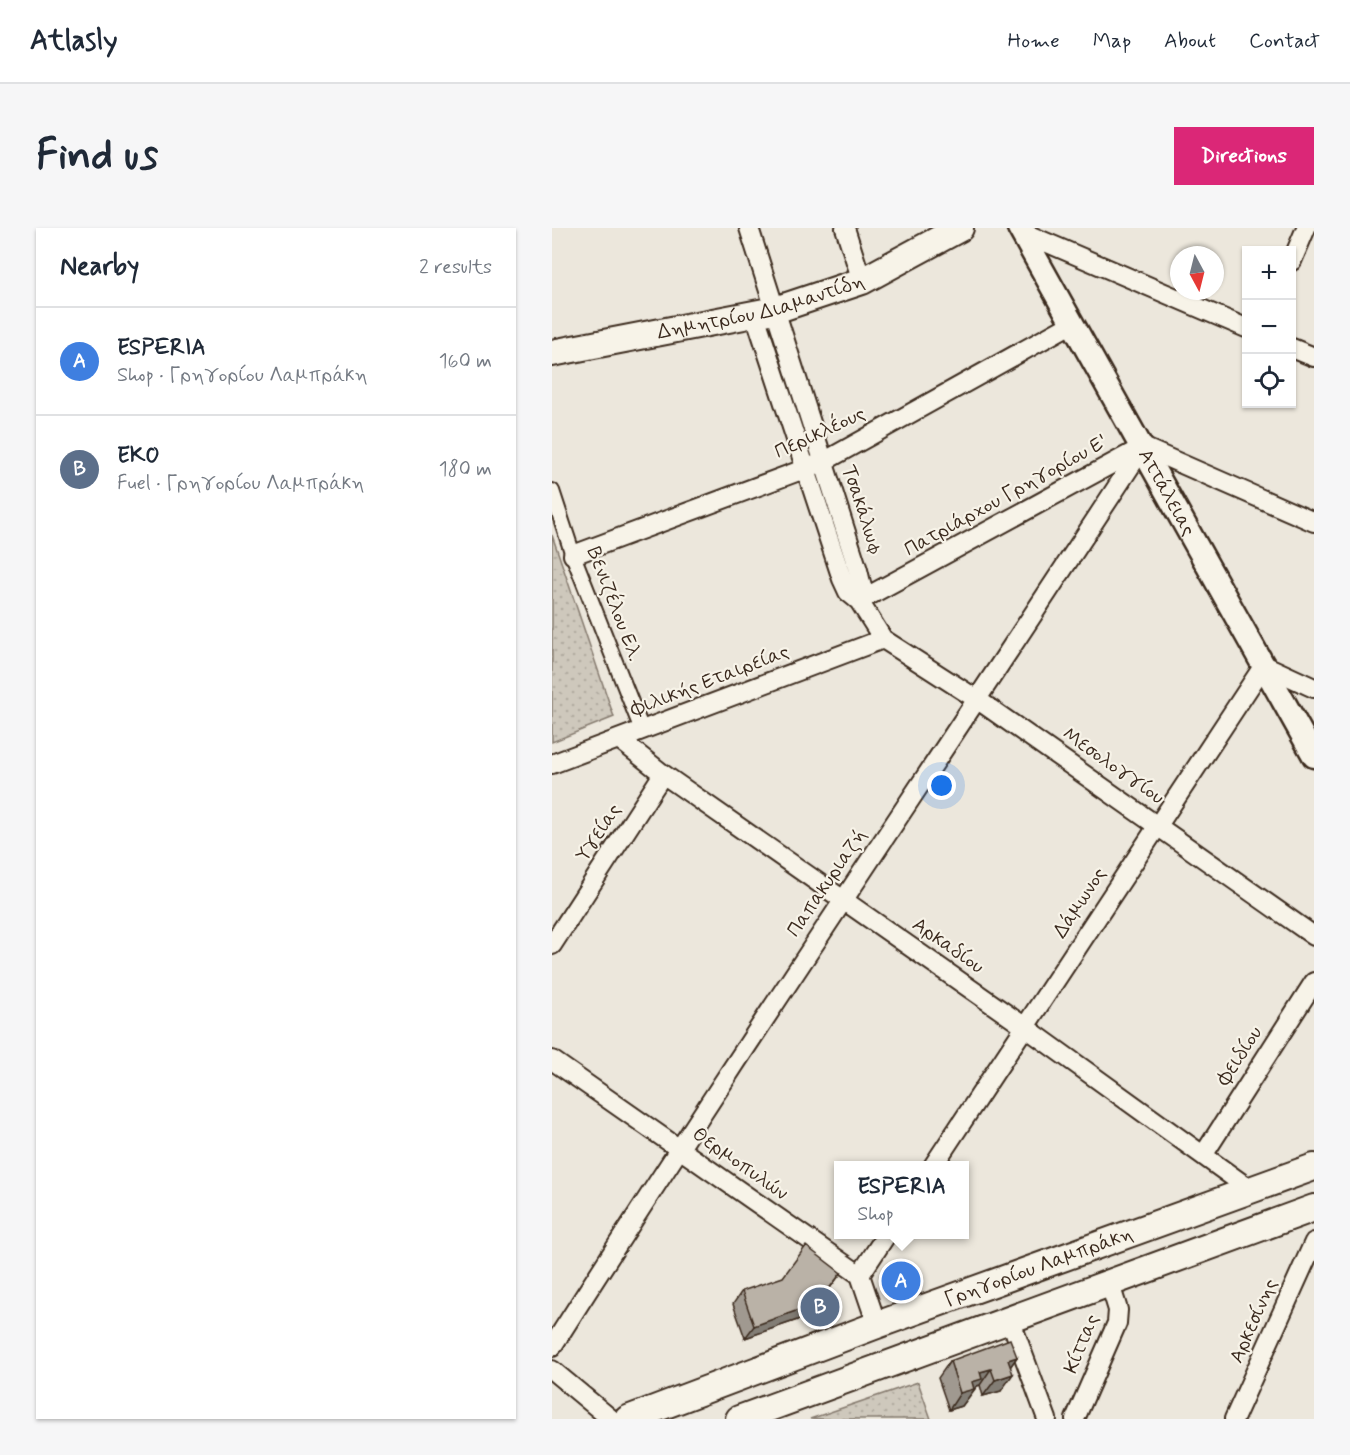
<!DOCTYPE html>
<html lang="en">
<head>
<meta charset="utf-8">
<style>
  body { margin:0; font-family:Mynerve,sans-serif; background:#f6f6f7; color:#1f2937 }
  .controls { position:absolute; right:18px; top:18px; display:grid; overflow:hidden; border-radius:0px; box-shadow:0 2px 4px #0004 }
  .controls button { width:54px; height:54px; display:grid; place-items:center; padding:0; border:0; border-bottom:2px solid #e0e1e3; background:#fff; color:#1f2937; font:30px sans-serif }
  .compass { position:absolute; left:618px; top:18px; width:54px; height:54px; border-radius:50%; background:#fff; box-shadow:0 2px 4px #0004; rotate:173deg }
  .you { position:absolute; left:390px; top:558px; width:21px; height:21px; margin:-15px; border:4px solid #fff; border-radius:50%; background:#1a73e8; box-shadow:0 0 0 9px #1a73e833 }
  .badge { display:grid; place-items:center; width:39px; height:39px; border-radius:50%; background:#db2777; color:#fff; font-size:20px; font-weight:700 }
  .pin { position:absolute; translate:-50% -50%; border:3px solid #fff; box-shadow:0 2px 6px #0006 }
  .popup { position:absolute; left:282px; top:933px; width:135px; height:78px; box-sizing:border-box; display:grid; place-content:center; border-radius:0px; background:#fff; filter:drop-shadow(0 2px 4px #0005); font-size:20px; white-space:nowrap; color:#747a83 }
  .popup b { font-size:22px; color:#1f2937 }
  .popup::after { content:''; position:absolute; left:50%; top:100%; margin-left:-12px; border:12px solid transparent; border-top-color:#fff }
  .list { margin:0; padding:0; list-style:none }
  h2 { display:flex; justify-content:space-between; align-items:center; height:78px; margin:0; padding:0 24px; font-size:26px }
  h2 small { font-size:20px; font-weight:400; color:#747a83 }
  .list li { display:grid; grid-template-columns:39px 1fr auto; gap:18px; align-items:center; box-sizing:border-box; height:108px; padding:0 24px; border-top:2px solid #e0e1e3 }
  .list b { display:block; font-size:22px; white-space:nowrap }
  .list p { margin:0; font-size:20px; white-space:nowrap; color:#747a83 }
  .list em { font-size:20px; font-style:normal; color:#747a83 }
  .icon { flex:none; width:33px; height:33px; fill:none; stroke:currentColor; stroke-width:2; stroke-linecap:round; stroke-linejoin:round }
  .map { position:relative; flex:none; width:762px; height:1191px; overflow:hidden; border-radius:0px }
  header { display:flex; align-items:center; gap:36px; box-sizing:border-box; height:84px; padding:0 30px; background:#fff; border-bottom:2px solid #e0e1e3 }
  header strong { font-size:28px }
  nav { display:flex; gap:33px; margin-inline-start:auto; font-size:21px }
  .intro { display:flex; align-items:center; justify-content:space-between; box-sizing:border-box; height:144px; padding:0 36px }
  h1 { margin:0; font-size:42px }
  .button { padding:15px 27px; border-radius:0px; background:#db2777; color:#fff; font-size:21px; font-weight:700 }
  main { display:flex; gap:36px; padding:0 36px }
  aside { flex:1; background:#fff; border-radius:0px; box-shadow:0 2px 4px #0004 }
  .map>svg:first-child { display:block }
  .park { fill:url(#park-dots); stroke:#84796d; stroke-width:1.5 }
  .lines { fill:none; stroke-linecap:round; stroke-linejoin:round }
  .pedestrian-casing { stroke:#3b2a1e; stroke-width:18 }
  .minor-casing { stroke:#3b2a1e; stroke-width:22 }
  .tertiary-casing { stroke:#3b2a1e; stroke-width:27 }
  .secondary-casing { stroke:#3b2a1e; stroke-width:30 }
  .pedestrian { stroke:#f7f3e8; stroke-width:14 }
  .minor { stroke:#f7f3e8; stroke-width:18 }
  .tertiary { stroke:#f7f3e8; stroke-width:22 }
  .secondary { stroke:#f7f3e8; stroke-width:26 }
  .wall { fill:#a09990; stroke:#3b2a1e; stroke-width:1.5 }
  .shaded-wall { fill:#827d75; stroke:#3b2a1e; stroke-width:1.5 }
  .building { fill:#bab2a7; stroke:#3b2a1e; stroke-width:1.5 }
  .labels { text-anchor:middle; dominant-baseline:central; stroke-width:4.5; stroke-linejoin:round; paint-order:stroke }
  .street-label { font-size:20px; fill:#3b2a1e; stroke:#f7f3e8 }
</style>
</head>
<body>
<header>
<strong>Atlasly</strong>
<nav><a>Home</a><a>Map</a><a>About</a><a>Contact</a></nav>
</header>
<div class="intro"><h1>Find us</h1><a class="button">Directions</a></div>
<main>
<aside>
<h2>Nearby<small>2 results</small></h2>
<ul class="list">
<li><span class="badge" style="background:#3f7fe0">A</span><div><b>ESPERIA</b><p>Shop · Γρηγορίου Λαμπράκη</p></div><em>160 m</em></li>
<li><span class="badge" style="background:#5c6f8a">B</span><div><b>EKO</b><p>Fuel · Γρηγορίου Λαμπράκη</p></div><em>180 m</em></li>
</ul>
</aside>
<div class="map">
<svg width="762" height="1191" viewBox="0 0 762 1191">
  <defs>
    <pattern id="park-dots" width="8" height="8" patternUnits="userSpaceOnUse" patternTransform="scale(1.5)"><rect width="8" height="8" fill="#cec8bc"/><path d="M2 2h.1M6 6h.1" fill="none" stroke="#b2aca1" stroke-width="1.8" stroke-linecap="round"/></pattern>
  </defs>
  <rect width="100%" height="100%" fill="#ece7dc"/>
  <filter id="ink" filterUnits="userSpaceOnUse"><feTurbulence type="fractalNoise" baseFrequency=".0167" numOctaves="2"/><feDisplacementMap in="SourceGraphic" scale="12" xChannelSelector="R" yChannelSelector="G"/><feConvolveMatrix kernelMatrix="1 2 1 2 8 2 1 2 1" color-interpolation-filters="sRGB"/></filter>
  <g filter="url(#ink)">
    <!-- park -->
    <path class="park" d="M0,307L62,489L0,514Z
      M366,1154L379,1191H258Z"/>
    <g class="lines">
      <!-- pedestrian casing -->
      <g class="pedestrian-casing">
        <path id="pedestrian" d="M0,263L21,327L90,502"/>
      </g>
      <!-- minor casing -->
      <g class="minor-casing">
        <path id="minor" d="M197,0L306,342L310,359L307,373
          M293,0L310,53
          M470,4L694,100
          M740,33L754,0
          M203,87L290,351L296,364L307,373L331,411L426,472L762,708
          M740,120L762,129
          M591,219L762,294
          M21,327L271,234L521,95
          M307,373L589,220
          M67,511L111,546L473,799L699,962
          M0,536L331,411
          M0,717L111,546
          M0,832L308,1047L325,1097
          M652,926L762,754
          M381,938L712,437L762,460
          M308,1047L335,1006
          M458,1091L495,1191
          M0,1119C192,816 395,520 591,219
          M0,1142L59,1191
          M523,1191L565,1095L566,1082L558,1056
          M682,1191L762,1014"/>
      </g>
      <!-- tertiary casing -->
      <g class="tertiary-casing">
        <g id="tertiary">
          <path id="s1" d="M467,0L762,528"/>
        </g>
      </g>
      <!-- secondary casing -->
      <g class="secondary-casing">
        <g id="secondary">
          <path id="s2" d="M0,125L223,82L310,53L408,0"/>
          <path id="s3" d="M76,1191L325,1097L762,939"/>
          <path d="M187,1191L762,980"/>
        </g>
      </g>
      <!-- pedestrian -->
      <use href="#pedestrian" class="pedestrian"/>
      <!-- minor -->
      <use href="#minor" class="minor"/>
      <!-- tertiary -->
      <use href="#tertiary" class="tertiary"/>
      <!-- secondary -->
      <use href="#secondary" class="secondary"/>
    </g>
    <!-- wall -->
    <path class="wall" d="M289,1045L257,1088L193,1110L181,1076L190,1063Z
      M465,1129L458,1139L449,1163L431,1168L428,1157L425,1158L410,1178L397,1182L386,1150L398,1133Z"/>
    <!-- shaded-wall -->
    <path class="shaded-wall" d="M289,1045L257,1088L193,1110L202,1098Z
      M465,1129L454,1145L456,1132Z
      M439,1141L428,1157L425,1158L410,1178L397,1182L408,1165L428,1144Z
      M461,1146L449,1163L431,1168L443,1152Z"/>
    <!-- building -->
    <path class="building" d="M254,1018L289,1045L266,1075L202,1098L190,1063L231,1049Z
      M458,1111L465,1129L456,1132L461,1146L443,1152L439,1141L428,1144L430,1151L420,1154L422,1161L408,1165L398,1133Z"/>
  </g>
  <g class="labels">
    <!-- street labels -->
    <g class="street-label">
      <text stroke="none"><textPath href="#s2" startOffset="214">Δημητρίου Διαμαντίδη</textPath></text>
      <text transform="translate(268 205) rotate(-25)">Περικλέους</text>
      <text stroke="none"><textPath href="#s1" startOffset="303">Αττάλειας</textPath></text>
      <text transform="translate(454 268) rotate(-29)">Πατριάρχου Γρηγορίου Ε'</text>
      <text transform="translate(310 282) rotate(72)">Τσακάλωφ</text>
      <text transform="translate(62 376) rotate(69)">Βενιζέλου Ελ.</text>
      <text transform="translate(158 453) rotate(-21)">Φιλικής Εταιρείας</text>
      <text transform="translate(561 538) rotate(35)">Μεσολογγίου</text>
      <text transform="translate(47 605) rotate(-57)">Υγείας</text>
      <text transform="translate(275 655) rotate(-56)">Παπακυριαζή</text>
      <text transform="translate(528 675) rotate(-57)">Δάμωνος</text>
      <text transform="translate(396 718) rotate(35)">Αρκαδίου</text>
      <text transform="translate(688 828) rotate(-57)">Φειδίου</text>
      <text transform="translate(188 936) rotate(35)">Θερμοπυλών</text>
      <text stroke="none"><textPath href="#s3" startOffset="438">Γρηγορίου Λαμπράκη</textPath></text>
      <text transform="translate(702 1093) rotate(-66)">Αρκεσίνης</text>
      <text transform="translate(530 1116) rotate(-68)">Κίττας</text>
    </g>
  </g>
</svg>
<div class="controls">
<button>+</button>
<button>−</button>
<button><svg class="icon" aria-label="locate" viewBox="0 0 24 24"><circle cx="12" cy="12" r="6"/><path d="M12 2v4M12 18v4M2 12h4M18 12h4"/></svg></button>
</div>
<svg class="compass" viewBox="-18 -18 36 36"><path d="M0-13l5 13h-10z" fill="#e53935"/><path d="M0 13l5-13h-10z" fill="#747a83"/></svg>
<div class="you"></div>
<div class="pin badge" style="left:349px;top:1053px;background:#3f7fe0">A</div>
<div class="popup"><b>ESPERIA</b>Shop</div>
<div class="pin badge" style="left:268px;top:1079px;background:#5c6f8a">B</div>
</div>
</main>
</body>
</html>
